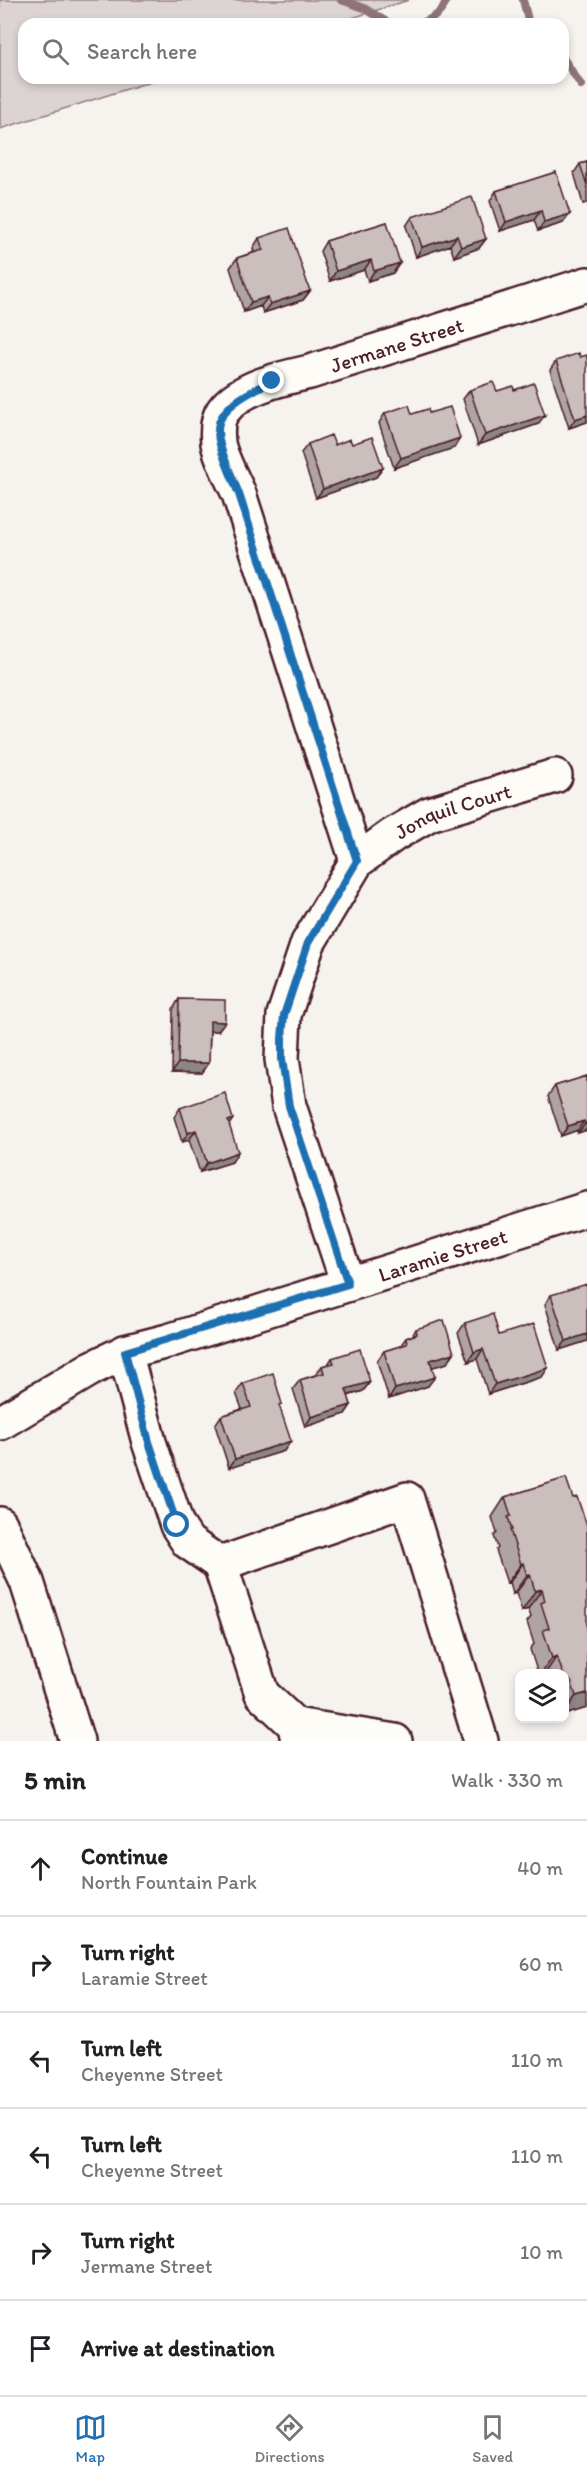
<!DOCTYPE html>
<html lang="en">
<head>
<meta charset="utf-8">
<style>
  body { margin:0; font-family:Itim,sans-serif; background:#f6f6f6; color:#202124 }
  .controls { position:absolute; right:18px; bottom:18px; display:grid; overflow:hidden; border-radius:12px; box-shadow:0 3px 9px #0003 }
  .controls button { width:54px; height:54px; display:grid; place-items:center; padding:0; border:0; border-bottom:2px solid #e0e0e0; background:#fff; color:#202124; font:30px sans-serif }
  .stop { position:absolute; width:18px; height:18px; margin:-14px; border:4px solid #1f6fb2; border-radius:50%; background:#fff }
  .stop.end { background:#1f6fb2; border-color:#fff; box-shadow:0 2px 6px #0008 }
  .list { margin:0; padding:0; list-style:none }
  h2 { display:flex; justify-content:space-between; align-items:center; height:78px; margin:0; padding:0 24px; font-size:26px }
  h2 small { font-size:20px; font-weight:400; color:#757577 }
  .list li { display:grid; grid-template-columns:39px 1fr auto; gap:18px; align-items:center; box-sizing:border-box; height:96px; padding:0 24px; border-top:2px solid #e0e0e0 }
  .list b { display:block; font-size:22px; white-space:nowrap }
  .list p { margin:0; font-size:20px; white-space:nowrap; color:#757577 }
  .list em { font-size:20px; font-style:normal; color:#757577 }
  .icon { flex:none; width:33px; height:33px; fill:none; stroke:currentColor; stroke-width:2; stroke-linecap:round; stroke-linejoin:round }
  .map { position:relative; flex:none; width:587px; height:1741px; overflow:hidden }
  .search { position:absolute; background:#fff; box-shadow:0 3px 9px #0003; left:18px; right:18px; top:18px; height:66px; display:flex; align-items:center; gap:15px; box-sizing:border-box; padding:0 21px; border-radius:18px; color:#757577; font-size:22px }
  .sheet { height:654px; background:#fff }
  nav { display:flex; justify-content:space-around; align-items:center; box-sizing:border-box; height:84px; border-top:2px solid #e0e0e0; background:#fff; font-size:16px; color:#757577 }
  nav a { display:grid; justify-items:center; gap:3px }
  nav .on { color:#1f6fb2 }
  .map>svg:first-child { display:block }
  .green { fill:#dcd4d2; stroke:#937a7e; stroke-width:1.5 }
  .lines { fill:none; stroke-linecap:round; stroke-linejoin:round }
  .stream { stroke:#8e7378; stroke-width:8 }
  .minor-casing { stroke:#4a1f2b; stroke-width:38 }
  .minor { stroke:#fdfcf7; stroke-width:33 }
  .wall { fill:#afa4a3; stroke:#4a1f2b; stroke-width:1.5 }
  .shaded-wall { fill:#8e8685; stroke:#4a1f2b; stroke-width:1.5 }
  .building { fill:#cbbfbe; stroke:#4a1f2b; stroke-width:1.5 }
  .route { stroke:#1f6fb2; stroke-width:8 }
  .labels { text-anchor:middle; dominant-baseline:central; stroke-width:4.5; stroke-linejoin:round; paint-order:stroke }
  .street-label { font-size:21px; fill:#4a1f2b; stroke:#fdfcf7 }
</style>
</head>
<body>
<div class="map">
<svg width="587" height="1741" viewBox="0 0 587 1741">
  <rect width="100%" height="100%" fill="#f6f3ef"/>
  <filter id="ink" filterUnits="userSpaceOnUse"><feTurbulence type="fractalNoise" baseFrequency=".0167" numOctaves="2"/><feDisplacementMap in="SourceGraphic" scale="12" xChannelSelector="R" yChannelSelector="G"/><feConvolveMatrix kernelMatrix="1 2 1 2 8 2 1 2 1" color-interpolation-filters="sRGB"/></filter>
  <g filter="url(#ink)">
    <!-- green -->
    <path class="green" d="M0,0H409L333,24H24V78H162L0,129Z"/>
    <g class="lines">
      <!-- stream -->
      <path class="stream" d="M341,0L364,8L390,24
        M523,0L529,24
        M420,24C431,19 444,13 446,0
        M563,58L581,85"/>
      <!-- minor casing -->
      <g class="minor-casing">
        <g id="minor">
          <path id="s1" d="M357,861L239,494C232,478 221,459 218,443C217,433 217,419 223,411C240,387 283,378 310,372L587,284"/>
          <path id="s2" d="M348,1284L289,1106L282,1059L284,1015L308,943L357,861L393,835L429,814L555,776"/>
          <path d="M125,1352L149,1442L177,1525L188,1542L220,1564"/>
          <path id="s3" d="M0,1423L92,1368L125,1352L168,1341L587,1209"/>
          <path d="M0,1524L27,1582L77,1741"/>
          <path d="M220,1564L407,1499L481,1741"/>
          <path d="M220,1564L262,1694L295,1725L298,1741"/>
          <path d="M295,1725L395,1741"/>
        </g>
      </g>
      <!-- minor -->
      <use href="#minor" class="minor"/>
    </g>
    <!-- wall -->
    <path class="wall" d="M587,162V203L583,204L574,173L580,164Z
      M556,172L563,223L538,231L534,220L500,231L490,201L496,191Z
      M412,217L486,239L479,248L454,257L450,245L416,257L406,226Z
      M387,222L393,273L368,281L364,270L330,281L320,251L326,241Z
      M259,238L310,291L303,300L263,313L261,306L244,312L230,268L237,258L254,252L253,248Z
      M580,357L587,422L569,428L550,370L556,361Z
      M470,390L497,391L514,390L538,424L478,445L463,399Z
      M385,413L412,414L429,413L460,438L454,448L394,468L379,423Z
      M308,444L335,445L352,444L383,468L376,477L316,498L301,453Z
      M179,999L218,1031H210L209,1063L202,1073L172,1072L173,1009Z
      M587,1076V1130L578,1133V1130L561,1136L548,1096L555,1086Z
      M180,1108L233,1119L229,1125L232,1162L200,1172L189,1140L182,1142L174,1117Z
      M551,1295L587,1341L559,1350L545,1304Z
      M465,1323L499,1335L542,1377L488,1394L477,1359L468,1362L458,1333Z
      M416,1329L454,1353L447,1363L432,1367L428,1386L389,1399L377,1361L384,1351L400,1346L406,1338L412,1336Z
      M332,1358L370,1382L363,1391L348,1396L351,1405L345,1414L305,1427L293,1389L300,1380L315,1375L322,1366L328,1364Z
      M243,1383L280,1408L284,1451L229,1468L215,1425L221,1416L242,1409L236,1393Z
      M566,1478L587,1708L564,1715V1674H538L530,1649L534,1644L527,1622L531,1617L528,1609L522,1611L516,1593L513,1594L510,1582L507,1583L496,1550L498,1548L494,1536L497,1533L492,1517L505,1497Z"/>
    <!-- shaded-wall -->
    <path class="shaded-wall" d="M541,210L534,220L500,231L506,222Z
      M570,214L563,223L538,231L544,222Z
      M457,236L450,245L416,257L422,247Z
      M486,239L479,248L454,257L461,247Z
      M371,260L364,270L330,281L336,271Z
      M400,263L393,273L368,281L374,271Z
      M310,291L303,300L263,313L270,304Z
      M268,297L261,306L244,312L251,302Z
      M545,415L538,424L478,445L485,435Z
      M587,415V422L569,428L575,419Z
      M460,438L454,448L394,468L401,458Z
      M383,468L376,477L316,498L323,489Z
      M210,1021L225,1022L218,1031H203Z
      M178,1063H209L202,1073L172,1072Z
      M584,1121L578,1130L561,1136L568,1126Z
      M587,1123V1130L578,1133L585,1124Z
      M196,1130L189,1140L182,1142L188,1133Z
      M238,1152L232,1162L200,1172L207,1163Z
      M587,1334V1341L559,1350L566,1341Z
      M483,1349L477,1359L468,1362L474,1352Z
      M454,1353L447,1363L423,1370L430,1360Z
      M548,1368L542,1377L488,1394L495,1384Z
      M435,1377L428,1386L389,1399L395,1389Z
      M370,1382L363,1391L339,1398L346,1389Z
      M351,1405L345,1414L305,1427L311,1417Z
      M291,1441L284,1451L229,1468L235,1459Z
      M523,1563L510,1582L507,1583L521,1564Z
      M530,1574L516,1593L513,1594L527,1575Z
      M542,1589L528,1609L522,1611L535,1591Z
      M557,1656L545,1674H541L552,1658Z
      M571,1681L564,1690V1684L566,1682Z
      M587,1693V1708L564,1715V1713L576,1696Z"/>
    <!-- building -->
    <path class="building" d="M587,162V185L580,164Z
      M556,172L570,214L544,222L541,210L506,222L496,191Z
      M472,197L486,239L461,247L457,236L422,247L412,217Z
      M387,222L400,263L374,271L371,260L336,271L326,241Z
      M289,228L310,291L270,304L268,297L251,302L237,258L263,250L259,238Z
      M579,353L580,357L587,355V415L575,419L556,361Z
      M493,382L497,391L513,386L514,390L534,383L545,415L485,435L470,390Z
      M409,405L412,414L428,409L429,413L450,407L460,438L401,458L385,413Z
      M331,435L335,445L350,439L352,444L372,437L383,468L323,489L308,444Z
      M179,999L225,1000V1022L210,1021L209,1063H178Z
      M587,1076V1123L585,1124L584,1121L568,1126L555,1086Z
      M225,1093L233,1119L228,1121L238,1152L207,1163L196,1130L188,1133L180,1108Z
      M587,1284V1334L566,1341L551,1295Z
      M493,1314L499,1335L534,1324L548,1368L495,1384L483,1349L474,1352L465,1323Z
      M444,1320L454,1353L430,1360L435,1377L395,1389L384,1351L407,1344L406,1338L417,1334L416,1329Z
      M360,1349L370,1382L346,1389L351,1405L311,1417L300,1380L324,1373L322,1366L334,1363L332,1358Z
      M273,1373L282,1404L279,1405L291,1441L235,1459L221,1416L251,1407L243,1383Z
      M566,1478L573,1498L577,1497L587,1526V1693L576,1696L571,1681L566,1682L564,1674H563L557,1656L552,1658L543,1630L549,1628L541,1603L545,1601L542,1589L535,1591L530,1574L527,1575L523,1563L521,1564L510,1530H512L508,1517L511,1516L505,1497Z"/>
  </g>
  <g class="lines" filter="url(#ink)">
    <!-- route -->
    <path class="route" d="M177,1525L149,1442L125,1352L348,1284L289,1106L282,1059V1038L284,1015L308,943L357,861L239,494C212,428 200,416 272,381"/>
  </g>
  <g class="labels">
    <!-- street labels -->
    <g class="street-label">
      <text stroke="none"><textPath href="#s1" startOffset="662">Jermane Street</textPath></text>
      <text stroke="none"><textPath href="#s2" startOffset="560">Jonquil Court</textPath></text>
      <text stroke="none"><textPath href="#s3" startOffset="476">Laramie Street</textPath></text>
    </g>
  </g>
</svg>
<div class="controls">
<button><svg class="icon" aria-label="layers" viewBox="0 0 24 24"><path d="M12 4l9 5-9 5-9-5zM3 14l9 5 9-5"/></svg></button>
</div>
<div class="stop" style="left:177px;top:1525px"></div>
<div class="stop end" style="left:272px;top:381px"></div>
<div class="search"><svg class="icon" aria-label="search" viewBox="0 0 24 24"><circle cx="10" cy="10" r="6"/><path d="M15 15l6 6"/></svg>Search here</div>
</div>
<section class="sheet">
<h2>5 min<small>Walk · 330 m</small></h2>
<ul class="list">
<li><svg class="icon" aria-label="ahead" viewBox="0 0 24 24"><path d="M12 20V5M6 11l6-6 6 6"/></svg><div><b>Continue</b><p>North Fountain Park</p></div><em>40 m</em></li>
<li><svg class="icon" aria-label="right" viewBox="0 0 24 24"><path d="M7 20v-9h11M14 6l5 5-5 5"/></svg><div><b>Turn right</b><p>Laramie Street</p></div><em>60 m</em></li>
<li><svg class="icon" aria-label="left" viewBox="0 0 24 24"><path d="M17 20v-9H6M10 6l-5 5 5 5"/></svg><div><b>Turn left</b><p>Cheyenne Street</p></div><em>110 m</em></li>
<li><svg class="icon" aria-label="left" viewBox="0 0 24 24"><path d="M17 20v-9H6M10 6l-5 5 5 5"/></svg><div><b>Turn left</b><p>Cheyenne Street</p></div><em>110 m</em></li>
<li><svg class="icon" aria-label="right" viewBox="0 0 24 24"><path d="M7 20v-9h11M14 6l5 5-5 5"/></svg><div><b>Turn right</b><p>Jermane Street</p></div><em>10 m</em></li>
<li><svg class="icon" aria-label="arrive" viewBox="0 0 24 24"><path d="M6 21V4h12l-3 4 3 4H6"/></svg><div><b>Arrive at destination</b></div></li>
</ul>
</section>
<nav>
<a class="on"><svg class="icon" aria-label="map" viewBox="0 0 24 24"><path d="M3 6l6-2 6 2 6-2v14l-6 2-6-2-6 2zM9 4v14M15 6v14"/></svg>Map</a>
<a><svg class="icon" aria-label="directions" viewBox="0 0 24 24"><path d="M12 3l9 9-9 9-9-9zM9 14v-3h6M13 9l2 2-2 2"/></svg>Directions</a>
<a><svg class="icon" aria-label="saved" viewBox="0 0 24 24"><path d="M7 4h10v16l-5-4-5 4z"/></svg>Saved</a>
</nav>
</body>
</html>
